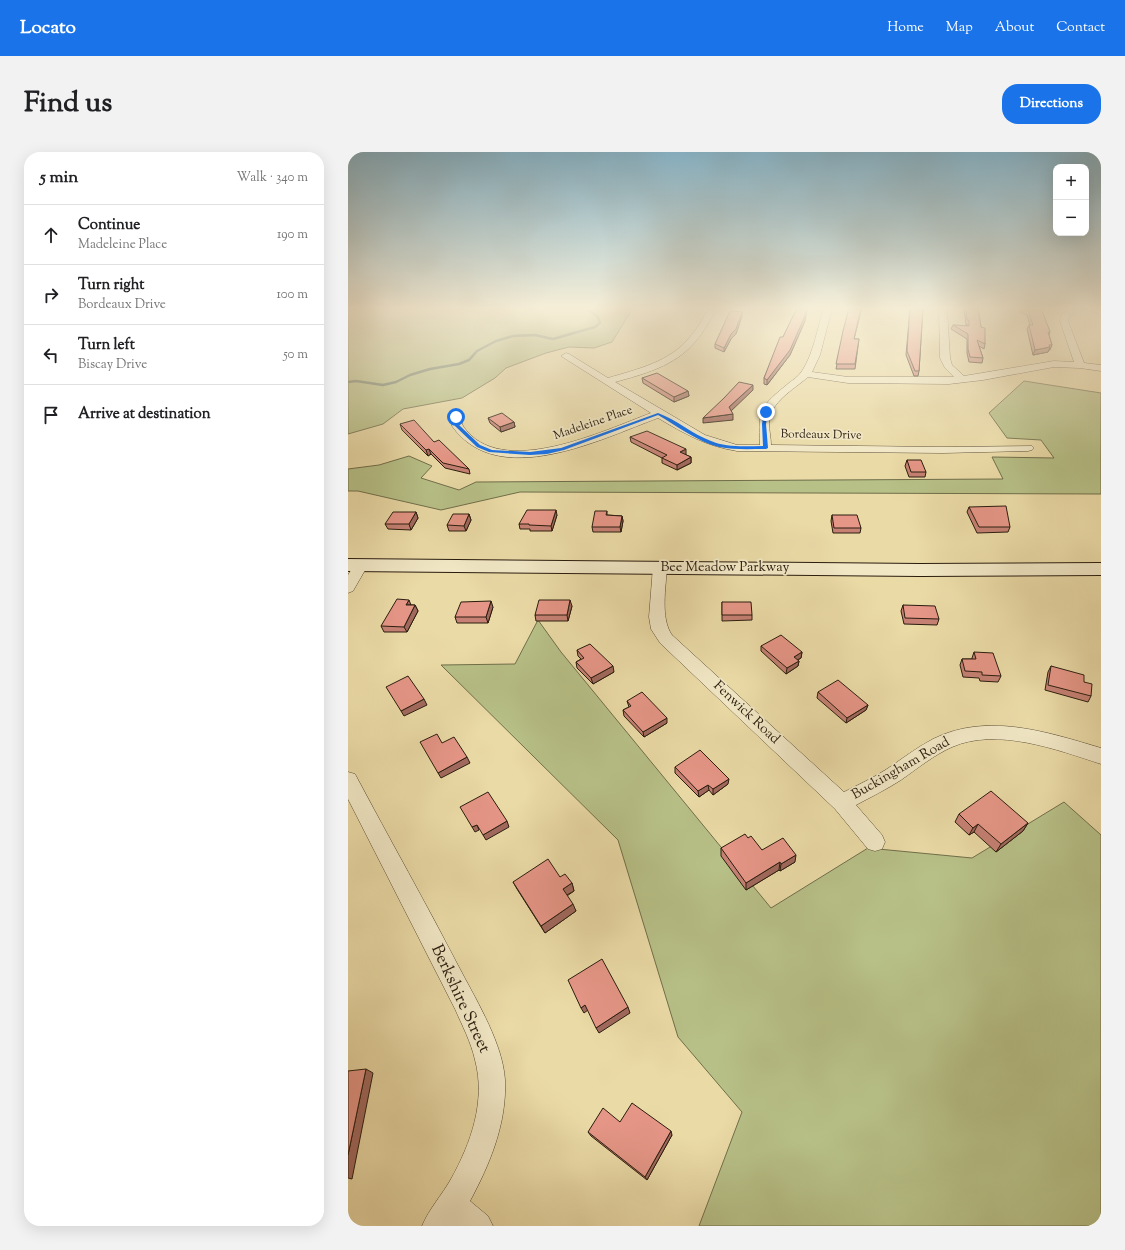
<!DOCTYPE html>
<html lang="en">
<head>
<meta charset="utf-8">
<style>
  body { margin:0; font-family:"Sorts Mill Goudy",serif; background:#f2f2f2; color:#202124 }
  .controls { position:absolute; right:12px; top:12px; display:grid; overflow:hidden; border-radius:8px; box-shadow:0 4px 16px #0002 }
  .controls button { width:36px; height:36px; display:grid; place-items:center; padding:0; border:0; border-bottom:1px solid #e0e0e0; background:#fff; color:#202124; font:20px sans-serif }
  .stop { position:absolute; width:12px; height:12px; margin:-9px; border:3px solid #1a73e8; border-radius:50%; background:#fff }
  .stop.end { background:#1a73e8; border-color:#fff; box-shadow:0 1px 4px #0008 }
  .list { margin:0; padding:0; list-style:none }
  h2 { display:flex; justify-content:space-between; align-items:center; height:52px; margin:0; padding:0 16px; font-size:17px }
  h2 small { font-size:13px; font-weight:400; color:#757577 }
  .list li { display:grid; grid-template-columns:26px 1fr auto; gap:12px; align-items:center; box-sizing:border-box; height:60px; padding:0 16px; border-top:1px solid #e0e0e0 }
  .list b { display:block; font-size:15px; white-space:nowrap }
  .list p { margin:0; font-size:13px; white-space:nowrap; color:#757577 }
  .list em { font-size:13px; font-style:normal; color:#757577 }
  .icon { flex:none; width:22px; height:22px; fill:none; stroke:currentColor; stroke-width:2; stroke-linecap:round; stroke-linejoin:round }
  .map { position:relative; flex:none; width:753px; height:1074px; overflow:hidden; border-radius:16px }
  header { display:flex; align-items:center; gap:24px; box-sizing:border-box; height:56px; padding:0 20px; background:#1a73e8; color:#fff }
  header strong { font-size:19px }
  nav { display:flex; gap:22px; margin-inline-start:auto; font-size:14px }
  .intro { display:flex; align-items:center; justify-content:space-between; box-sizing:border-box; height:96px; padding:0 24px }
  h1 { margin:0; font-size:28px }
  .button { padding:10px 18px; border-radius:16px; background:#1a73e8; color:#fff; font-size:14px; font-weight:700 }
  main { display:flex; gap:24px; padding:0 24px }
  aside { flex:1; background:#fff; border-radius:16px; box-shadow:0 4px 16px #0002 }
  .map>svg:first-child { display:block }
  .green { fill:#b7c087; stroke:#706e4a }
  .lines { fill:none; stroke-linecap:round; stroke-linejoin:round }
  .stream { stroke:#6c7b69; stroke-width:2.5 }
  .street-casing { stroke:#5a4c34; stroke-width:1 }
  .secondary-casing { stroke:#2a1c0e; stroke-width:2 }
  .street { fill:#f1e7c5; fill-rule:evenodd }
  .secondary { fill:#f1e7c5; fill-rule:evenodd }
  .wall { fill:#c68174; stroke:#2a1c0e }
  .shaded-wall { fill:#a1695e; stroke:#2a1c0e }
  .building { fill:#e69687; stroke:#2a1c0e }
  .route { fill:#1a73e8 }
  .labels { text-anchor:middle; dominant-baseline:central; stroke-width:3.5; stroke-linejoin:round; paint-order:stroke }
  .far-street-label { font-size:12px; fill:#2a1c0e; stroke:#f1e7c5 }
  .street-label { font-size:14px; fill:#2a1c0e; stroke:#f1e7c5 }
  .near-street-label { font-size:17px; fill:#2a1c0e; stroke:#f1e7c5 }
</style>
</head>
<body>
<header>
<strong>Locato</strong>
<nav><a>Home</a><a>Map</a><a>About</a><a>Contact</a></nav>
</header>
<div class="intro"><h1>Find us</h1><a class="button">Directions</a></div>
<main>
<aside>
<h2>5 min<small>Walk · 340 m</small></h2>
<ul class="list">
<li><svg class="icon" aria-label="ahead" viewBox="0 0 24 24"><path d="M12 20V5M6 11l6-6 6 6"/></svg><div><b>Continue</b><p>Madeleine Place</p></div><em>190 m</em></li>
<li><svg class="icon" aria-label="right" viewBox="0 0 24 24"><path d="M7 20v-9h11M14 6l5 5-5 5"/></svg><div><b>Turn right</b><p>Bordeaux Drive</p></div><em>100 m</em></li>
<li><svg class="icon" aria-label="left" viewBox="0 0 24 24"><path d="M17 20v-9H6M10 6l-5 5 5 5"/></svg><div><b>Turn left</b><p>Biscay Drive</p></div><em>50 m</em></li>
<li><svg class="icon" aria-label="arrive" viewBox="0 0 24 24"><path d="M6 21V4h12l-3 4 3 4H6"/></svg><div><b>Arrive at destination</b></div></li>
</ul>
</aside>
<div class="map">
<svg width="753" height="1074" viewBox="0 0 753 1074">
  <rect width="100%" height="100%" fill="#eadaa6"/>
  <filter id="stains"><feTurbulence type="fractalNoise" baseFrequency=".005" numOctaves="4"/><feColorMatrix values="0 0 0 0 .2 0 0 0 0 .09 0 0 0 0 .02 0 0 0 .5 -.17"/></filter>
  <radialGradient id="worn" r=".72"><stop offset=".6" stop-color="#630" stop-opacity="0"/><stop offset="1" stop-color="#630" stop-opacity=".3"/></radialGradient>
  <!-- green -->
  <path class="green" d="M0,156H285L264,190L246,196L221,195L198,201L158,216L147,226L114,246L55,257L35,272L0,282Z
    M676,229L753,241V342L172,340L93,358L10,339H0V317L31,313L61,304L84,314L73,326L111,338L128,330L655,327L644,305L706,306L693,288L659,286L641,261Z
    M190,468L213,500L423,756L520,696L624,706L716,650L753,683V1074H351L394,960L330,885L270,688L93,513L167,512Z"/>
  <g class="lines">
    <!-- stream -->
    <path class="stream" d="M0,230L8,229L35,233L48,230L62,223L82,217L111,212L121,208L129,199L148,189L165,184L187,183L205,187L247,175L252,171L250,165L241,158L242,156"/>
    <!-- street casing -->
    <g class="street-casing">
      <path id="street" d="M361,156H369C362,168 356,180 347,190C327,214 296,222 267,230L357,283L389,293H412C410,256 413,254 441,231C445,228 451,224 454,219C466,201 469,176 476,156H484L472,203L464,220L500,225H606L597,216L592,206L591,156H599L602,206L604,213L616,224L706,209L726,210L712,169L714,162C723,154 742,154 753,157V163L738,157L722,163L720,169L736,211L753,213V219L732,216L706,215L635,228L601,232L500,231L460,225C445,238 422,250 421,271C421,278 423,286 423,293L595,295L684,294L686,296L684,298L680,299L595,301L389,299C358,294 337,282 310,266C253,287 150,339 104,274V265L105,263H113C115,266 113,271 115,274C152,329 257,278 303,261L213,204L218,201L221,202L260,226C290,217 322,210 342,185C350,176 355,166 361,156Z
        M13,409L18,410L20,413L5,439L0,441V423L8,410Z
        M312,411L317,412L319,415C318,435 312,466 324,483L496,640C510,633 525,626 539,617C554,607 568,596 585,587C639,560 699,580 753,596V612C710,598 649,575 604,595C586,603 570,616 553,628C539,637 523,645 508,653L534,683L537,690L534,697L527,699L520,697L487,657L312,491L303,477L301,465L305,415L307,412Z
        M0,620L7,622C42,688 79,753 113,819C130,851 155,893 157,928C159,971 142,1012 122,1049L140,1064L145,1074H74C81,1057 94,1043 103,1027C123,991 138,949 127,908C123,890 114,873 107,857L0,647Z"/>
    </g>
    <!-- secondary casing -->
    <g class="secondary-casing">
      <path id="secondary" d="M0,407L572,412L753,411V423L572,424L0,419Z"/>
    </g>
    <!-- street -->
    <use href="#street" class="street"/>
    <!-- secondary -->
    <use href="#secondary" class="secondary"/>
  </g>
  <!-- wall -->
  <path class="wall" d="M501,156H514L506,187H511L507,217H488Z
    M562,156H575L571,219L570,224H566L558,203Z
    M616,156H630L633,175L637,192L636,197L631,194L635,206L634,211L621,210L619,201V187L603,177L605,173L620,174V173H618Z
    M673,156H693L702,180L701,183L704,193L702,198H701L700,200L685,203L679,177L681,173H682L679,163L671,160Z
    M447,160L457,169L442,203L419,233L416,232V226L435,185Z
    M394,164L388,182L383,187L376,200L367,196V192Z
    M294,226L340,239L341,244L326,250L295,231Z
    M140,266L166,270L167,275L153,280L142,271Z
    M52,272L86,290L121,317L122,322L97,316L83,302L80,304L54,278Z
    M282,285L338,302V303L343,305V311L329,318L314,311V306L283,290Z
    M559,308L578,320L577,325H561L557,314Z
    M621,355L662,375L660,380L629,381L619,360Z
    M259,359V363L274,364L275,369L273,380H245L244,375Z
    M68,360L70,366L63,378L40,377L37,372Z
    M121,362L123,368L118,379H101L99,373Z
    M209,363L204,379H182V377H172L171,372Z
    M484,363L513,376L512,381H485L483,369Z
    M374,450L404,463V468L374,469Z
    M63,453H67L70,459L59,480H36L33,474Z
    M555,453L591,467L589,473L556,472L553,459Z
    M224,454L220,469H188L187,463Z
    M145,455L140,471H109L107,465Z
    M413,494L454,500L453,506L450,508L451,509L450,514L438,522L413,499Z
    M229,498L266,520L245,532L229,516L228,510L233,507L230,504Z
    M626,500L653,524L650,530L632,529L631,526L615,525L612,513L614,507H624V506Z
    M703,514L736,530L743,544L740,550L697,538L700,520Z
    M470,540L520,553L518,558L498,571L469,546Z
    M279,549L319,571L296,585L276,564L275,558L281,555Z
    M327,615L380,632L365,643L361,638L351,645L327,621Z
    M611,662L680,671L675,679L648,700L626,680L621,683L607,670Z
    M400,686L414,698L447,710L432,719L431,718L398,738L373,704V696Z
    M212,725L224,731L226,739L219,744L228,759L197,781L169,737L165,730Z
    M272,970L324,983L299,1028L243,984L240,980Z"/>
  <!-- shaded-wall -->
  <path class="shaded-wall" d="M459,156L457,169L442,203L419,233V228Z
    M394,160V164L388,182L383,187L376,200V196Z
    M702,195L700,200L685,203L687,198Z
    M405,233V238L381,261V255Z
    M340,239L341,244L326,250V245Z
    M385,262V268L355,271V266Z
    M166,270L167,275L153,280L152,275Z
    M81,297L83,302L80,304L78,298Z
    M338,297V302L332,306V300Z
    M343,305V311L329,318V313Z
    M208,358L209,363L204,379L203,374Z
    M68,360L70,366L63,378L61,372Z
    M121,362L123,368L118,379L116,374Z
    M274,364L275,369L273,380L272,375Z
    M61,448L63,453H58Z
    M222,448L224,454L220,469L219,463Z
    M143,449L145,455L140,471L138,465Z
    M67,453L70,459L59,480L56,475Z
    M454,500L453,506L445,510L446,505Z
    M451,509L450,514L438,522L439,516Z
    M265,514L266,520L245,532L243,526Z
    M76,547L79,553L56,564L53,559Z
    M520,553L518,558L498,571L499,566Z
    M319,566V571L296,585L295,580Z
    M119,605L122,611L93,626L90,621Z
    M381,627L380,632L365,643V637Z
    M360,633L361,638L351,645L350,639Z
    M159,669L161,675L138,688L135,683Z
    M680,671L675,679L648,700L653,692Z
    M630,672L626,680L621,683L625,676Z
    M129,673L131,678L127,680L124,675Z
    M448,703L447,710L432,719L433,712Z
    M432,710L431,718L398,738V731Z
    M224,731L226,739L217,744L215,737Z
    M225,752L228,759L197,781L193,774Z
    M237,853L240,858L236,861L233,856Z
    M280,855L282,861L251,881L248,876Z
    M18,917L25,921L4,1027L0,1026V1003Z
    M323,979L324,983L299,1028L297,1025Z"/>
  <!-- building -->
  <path class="building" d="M448,156H459L457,164L442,198L419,228L416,226L432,185H435L447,160Z
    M501,156H513L506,187H511L507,212H488L495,179Z
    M562,156H575L571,219H567L559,199Z
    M618,156H630L633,175L637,176V192L629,188L635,206L622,205L620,197V182L605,173L621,174V168H619Z
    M674,156H693L702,180H700L704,193H701L702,195L687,198L681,173H685L680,158Z
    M382,159L394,160L388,177L383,182L376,196L367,192Z
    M309,221L340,239L326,245L294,226Z
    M391,230L405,233L381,255L385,262L355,266L376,246Z
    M154,261L166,270L152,275L140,266Z
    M66,268L86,290L91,288L121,317L95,311L81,297L78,298L52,272Z
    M299,279L338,297L332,300L343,305L329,313L314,306L319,303L282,285Z
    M559,308H573L578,320H563Z
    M658,354L662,375H631L621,355Z
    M179,358H208L203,374L181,373V372H171Z
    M247,359H259L258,363L274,364L272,375H244Z
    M45,360H68L61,372H37Z
    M105,362H121L116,374L99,373Z
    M484,363H509L513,376H486Z
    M49,447L61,448L58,453H67L56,475L33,474Z
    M191,448H222L219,463H187Z
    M143,449L138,465H107L113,450Z
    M374,450H403L404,463H374Z
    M555,453L587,454L591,467L557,466Z
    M433,483L454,500L446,505L451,509L439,516L413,494Z
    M242,492L265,514L243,526L228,510L236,506L229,498Z
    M626,500L645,501L653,524L634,523V520L617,519L614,507H628Z
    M703,514L736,523V530L744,532L743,544L700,533Z
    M60,524L76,547L53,559L38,535Z
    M490,528L520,553L499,566L470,540Z
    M294,540L319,566L295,580L275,558L283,554L279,549Z
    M89,582L94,591L106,585L119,605L90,621L72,590Z
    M352,598L381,627L365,637L360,633L350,639L327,615Z
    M643,639L680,671L653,692L630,672L625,676L611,662Z
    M140,640L159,669L135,683L129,673L124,675L112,655Z
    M397,682L400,686L403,684L414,698L435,686L448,703L433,712L432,710L398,731L373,696Z
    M200,707L212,725L217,722L224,731L215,737L225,752L193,774L165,730Z
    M254,807L280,855L248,876L237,853L233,856L220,828Z
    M18,917L0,1003V919Z
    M284,951L323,979L297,1025L240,980L255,956L272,970Z"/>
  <!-- sky -->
  <linearGradient id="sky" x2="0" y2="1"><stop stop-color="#88b7cd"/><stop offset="0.51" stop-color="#f6eed7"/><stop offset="1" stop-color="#f6eed7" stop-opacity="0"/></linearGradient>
  <rect width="753" height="306" fill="url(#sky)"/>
  <!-- route -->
  <path class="route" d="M418,259L420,260L418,272L420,296L418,297C402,297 386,298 371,295C350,290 329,274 310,263L216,298L199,302L182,303L141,300L129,295L107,274L106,265L110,264L111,273L132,293L144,298L182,300L213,296L310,261C329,268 344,282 363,289C379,296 398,294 415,294L414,272L416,260Z"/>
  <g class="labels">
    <!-- far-street labels -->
    <g class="far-street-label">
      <text transform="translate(245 271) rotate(-19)">Madeleine Place</text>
      <text transform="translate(473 283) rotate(1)">Bordeaux Drive</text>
    </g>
    <!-- street labels -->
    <g class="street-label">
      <text x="377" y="416">Bee Meadow Parkway</text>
      <text transform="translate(398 561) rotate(43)">Fenwick Road</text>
      <text transform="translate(553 617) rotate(-30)">Buckingham Road</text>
    </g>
    <!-- near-street labels -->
    <g class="near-street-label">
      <text transform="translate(112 847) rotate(65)">Berkshire Street</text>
    </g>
  </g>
  <rect width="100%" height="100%" filter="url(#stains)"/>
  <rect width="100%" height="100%" fill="url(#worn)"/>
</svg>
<div class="controls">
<button>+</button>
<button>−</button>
</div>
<div class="stop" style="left:108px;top:265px"></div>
<div class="stop end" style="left:418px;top:260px"></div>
</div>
</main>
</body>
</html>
